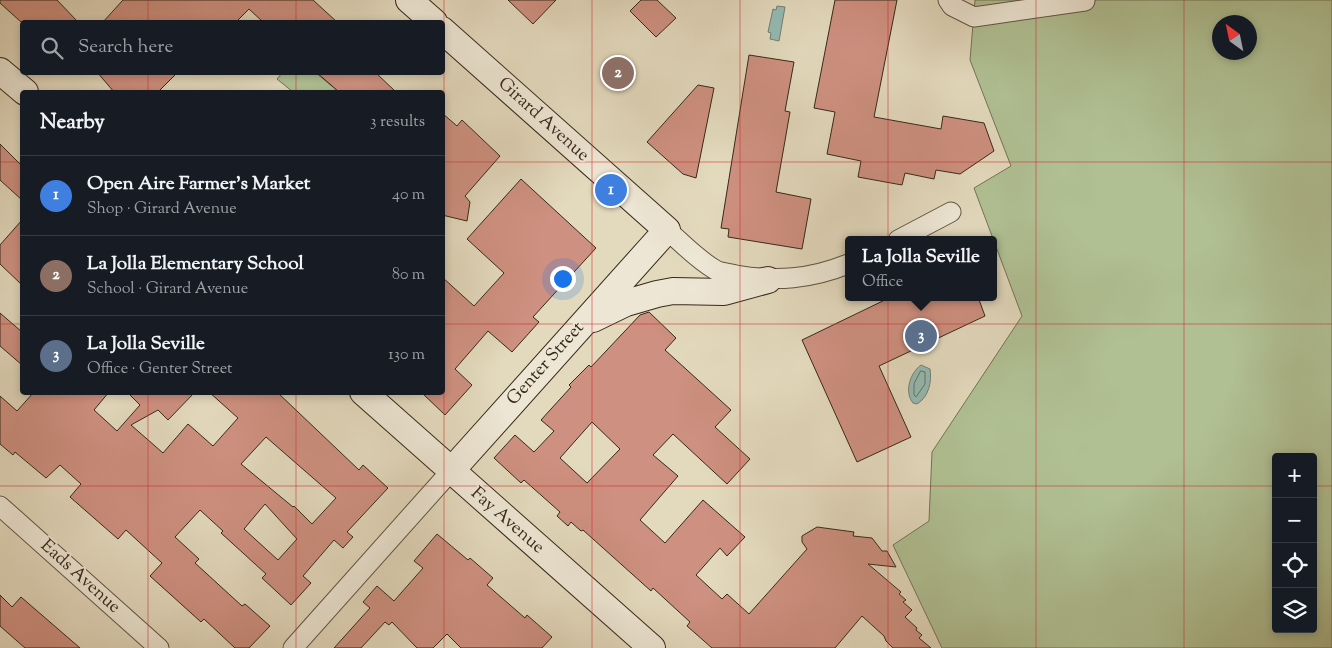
<!DOCTYPE html>
<html lang="en">
<head>
<meta charset="utf-8">
<style>
  body { margin:0; font-family:"Sorts Mill Goudy",serif; background:#20242c; color:#f1f3f6 }
  .controls { position:absolute; right:15px; bottom:15px; display:grid; overflow:hidden; border-radius:5px; box-shadow:0 2px 8px #0003 }
  .controls button { width:45px; height:45px; display:grid; place-items:center; padding:0; border:0; border-bottom:1px solid #363941; background:#171b24; color:#f1f3f6; font:25px sans-serif }
  .compass { position:absolute; left:1212px; top:15px; width:45px; height:45px; border-radius:50%; background:#171b24; box-shadow:0 2px 8px #0003; rotate:327deg }
  .you { position:absolute; left:562px; top:278px; width:18px; height:18px; margin:-12px; border:4px solid #fff; border-radius:50%; background:#1a73e8; box-shadow:0 0 0 8px #1a73e833 }
  .badge { display:grid; place-items:center; width:32px; height:32px; border-radius:50%; background:#c59692; color:#fff; font-size:16px; font-weight:700 }
  .pin { position:absolute; translate:-50% -50%; border:2px solid #fff; box-shadow:0 1px 5px #0006 }
  .popup { position:absolute; left:845px; top:236px; width:152px; height:65px; box-sizing:border-box; display:grid; place-content:center; border-radius:5px; background:#171b24; filter:drop-shadow(0 1px 4px #0005); font-size:16px; white-space:nowrap; color:#9ea1a6 }
  .popup b { font-size:19px; color:#f1f3f6 }
  .popup::after { content:''; position:absolute; left:50%; top:100%; margin-left:-10px; border:10px solid transparent; border-top-color:#171b24 }
  .list { margin:0; padding:0; list-style:none }
  h2 { display:flex; justify-content:space-between; align-items:center; height:65px; margin:0; padding:0 20px; font-size:21px }
  h2 small { font-size:16px; font-weight:400; color:#9ea1a6 }
  .list li { display:grid; grid-template-columns:32px 1fr auto; gap:15px; align-items:center; box-sizing:border-box; height:80px; padding:0 20px; border-top:1px solid #363941 }
  .list b { display:block; font-size:19px; white-space:nowrap }
  .list p { margin:0; font-size:16px; white-space:nowrap; color:#9ea1a6 }
  .list em { font-size:16px; font-style:normal; color:#9ea1a6 }
  .icon { flex:none; width:28px; height:28px; fill:none; stroke:currentColor; stroke-width:2; stroke-linecap:round; stroke-linejoin:round }
  .map { position:relative; flex:none; width:1332px; height:648px; overflow:hidden }
  .search { position:absolute; background:#171b24; box-shadow:0 2px 8px #0003; left:20px; top:20px; width:425px; height:55px; display:flex; align-items:center; gap:12px; box-sizing:border-box; padding:0 18px; border-radius:5px; color:#9ea1a6; font-size:19px }
  .panel { position:absolute; background:#171b24; box-shadow:0 2px 8px #0003; left:20px; top:90px; width:425px; height:305px; border-radius:5px }
  .map>svg:first-child { display:block }
  .green { fill:#b0c093; stroke:#727456; fill-rule:evenodd }
  .water { fill:#95bab2; stroke:#6f8075 }
  .lines { fill:none; stroke-linecap:round; stroke-linejoin:round }
  .shore { stroke:#657266; stroke-width:1 }
  .building { fill:#ce9080; stroke:#352919; fill-rule:evenodd }
  .street-casing { stroke:#605542; stroke-width:21 }
  .secondary-casing { stroke:#352919; stroke-width:28 }
  .street { stroke:#ede6d4; stroke-width:19 }
  .secondary { stroke:#ede6d4; stroke-width:26 }
  .grid { fill:none; stroke:#d62828; stroke-width:1; stroke-opacity:0.55 }
  .labels { text-anchor:middle; dominant-baseline:central; stroke-width:4; stroke-linejoin:round; paint-order:stroke }
  .street-label { font-size:18px; fill:#352919; stroke:#ede6d4 }
</style>
</head>
<body>
<div class="map">
<svg width="1332" height="648" viewBox="0 0 1332 648">
  <rect width="100%" height="100%" fill="#e3d9bd"/>
  <filter id="stains"><feTurbulence type="fractalNoise" baseFrequency=".004" numOctaves="4"/><feColorMatrix values="0 0 0 0 .2 0 0 0 0 .09 0 0 0 0 .02 0 0 0 .5 -.17"/></filter>
  <radialGradient id="worn" r=".72"><stop offset=".6" stop-color="#630" stop-opacity="0"/><stop offset="1" stop-color="#630" stop-opacity=".3"/></radialGradient>
  <!-- green -->
  <path class="green" d="M975,0H1332V648H942L893,545L929,521L932,452L1022,316L974,188L1011,166L970,60ZM1220,22H1250V52H1220ZM1276,457H1313V629H1276Z
    M283,72L316,73L339,92H293L277,79Z"/>
  <!-- water -->
  <path class="water" d="M777,6L785,7L779,41L770,39L771,33L768,32L773,9L776,10Z
    M921,365L930,369C932,381 929,397 917,404L913,403C904,392 910,373 921,365Z"/>
  <g class="lines">
    <!-- shore -->
    <path class="shore" d="M921,371L925,372V384L916,397L914,395V384Z"/>
  </g>
  <!-- building -->
  <path class="building" d="M0,0H57L78,22H21L0,3Z
    M123,0H313L337,22H263L249,9L236,22H103Z
    M508,0H556L533,24Z
    M641,0H657L676,18L656,37L630,11Z
    M835,0H897L874,117L941,129L943,116L984,123L994,151L960,174L936,170L934,179L905,173L902,185L858,177L861,161L827,154L835,112L814,108Z
    M749,55L794,62L785,111L790,112L776,192L811,199L802,249L728,237L729,229L721,228Z
    M97,72H178L158,92H114Z
    M316,72H375L396,92H339Z
    M698,85L714,88L696,178L683,174L647,142Z
    M442,113L457,126L462,120L500,156L465,196L470,202L467,221L442,215Z
    M0,144L22,166V200L0,180Z
    M521,179L596,248L533,317L539,322L512,352L488,331L455,369L472,385L445,415L421,392H442V277L474,306L504,273L467,239Z
    M22,220V285L0,264V245Z
    M891,297H978L985,316L879,366L911,437L857,462L802,340Z
    M649,312L676,338L665,350L731,410L715,427L750,459L727,484L673,434L653,455L678,476L640,520L665,543L703,500L745,537L727,556L720,548L696,575L722,599L727,594L749,614L807,549L802,542V536L817,527L854,532L853,536L872,538L882,551H887L896,567L868,564L901,592L899,594L906,600L903,602L912,610L905,617L917,628L916,630L922,635L919,638L931,648H893L886,641L884,636L862,616L835,648H712L687,626L690,622L653,588L651,591L583,530L581,531L571,522L568,526L557,516L560,512L524,480L521,483L494,458L515,435L534,452L554,431L541,420L571,387L569,385L589,365L591,367L640,315ZM592,422L620,449L587,483L560,458Z
    M0,313L22,332V365L0,346Z
    M34,392H109L94,410L117,431L140,405L127,392H195L168,420L158,410L131,425L163,453L188,424L213,446L238,418L209,392H277L359,470L363,465L388,488L347,532L353,537L343,548L334,540L303,576L311,583L291,605L262,578L266,574L221,533L223,531L200,510L175,537L199,559L195,563L242,606L245,604L270,626L249,648H235L204,619L201,622L150,576L162,563L126,530L118,539L70,497L81,484L60,465L46,478L15,452L13,455L0,444V396L17,411ZM266,437L336,498L312,524L294,506L293,507L241,464ZM265,504L297,539L278,560L244,529Z
    M437,534L468,560L470,558L493,578L487,585L525,618L527,615L552,637L542,648H461L447,634L433,648H417L392,622L389,625L385,622L361,648H334L370,608L363,602L377,586L394,601L423,568L414,561Z
    M0,595L12,607L21,597L80,648H25L0,626Z"/>
  <g class="lines">
    <!-- street casing -->
    <g class="street-casing">
      <path id="street" d="M948,0L952,6L974,17L1085,1
        M667,230C682,243 697,259 714,269C719,273 729,273 736,275C776,282 811,279 848,264
        M898,240L951,212
        M0,506L159,648
        M293,648L451,471"/>
    </g>
    <!-- secondary casing -->
    <g class="secondary-casing">
      <path id="secondary" d="M409,0L434,22
        M442,30L667,230L451,471
        M0,71L25,92
        M593,319L626,303L657,294L673,291L724,292L768,280
        M363,392L652,648"/>
    </g>
    <!-- street -->
    <use href="#street" class="street"/>
    <!-- secondary -->
    <use href="#secondary" class="secondary"/>
  </g>
  <!-- grid -->
  <path class="grid" d="M148,0V22M296,0V22M444,0V648M592,0V648M740,0V648M888,0V648M1036,0V648M1184,0V648M148,72V92M296,72V92M0,162H22M442,162H1332M0,324H22M442,324H1332M148,392V648M296,392V648M0,486H1276M1313,486H1332"/>
  <g class="labels">
    <!-- street labels -->
    <g class="street-label">
      <text transform="translate(543 120) rotate(42)">Girard Avenue</text>
      <text transform="translate(546 364) rotate(-48)">Genter Street</text>
      <text transform="translate(507 521) rotate(41)">Fay Avenue</text>
      <text transform="translate(80 577) rotate(42)">Eads Avenue</text>
    </g>
  </g>
  <rect width="100%" height="100%" filter="url(#stains)"/>
  <rect width="100%" height="100%" fill="url(#worn)"/>
</svg>
<div class="controls">
<button>+</button>
<button>−</button>
<button><svg class="icon" aria-label="locate" viewBox="0 0 24 24"><circle cx="12" cy="12" r="6"/><path d="M12 2v4M12 18v4M2 12h4M18 12h4"/></svg></button>
<button><svg class="icon" aria-label="layers" viewBox="0 0 24 24"><path d="M12 4l9 5-9 5-9-5zM3 14l9 5 9-5"/></svg></button>
</div>
<svg class="compass" viewBox="-18 -18 36 36"><path d="M0-13l5 13h-10z" fill="#e53935"/><path d="M0 13l5-13h-10z" fill="#9ea1a6"/></svg>
<div class="you"></div>
<div class="pin badge" style="left:611px;top:190px;background:#3f7fe0">1</div>
<div class="pin badge" style="left:618px;top:73px;background:#8d6e63">2</div>
<div class="pin badge" style="left:921px;top:336px;background:#5c6f8a">3</div>
<div class="popup"><b>La Jolla Seville</b>Office</div>
<div class="search"><svg class="icon" aria-label="search" viewBox="0 0 24 24"><circle cx="10" cy="10" r="6"/><path d="M15 15l6 6"/></svg>Search here</div>
<section class="panel">
<h2>Nearby<small>3 results</small></h2>
<ul class="list">
<li><span class="badge" style="background:#3f7fe0">1</span><div><b>Open Aire Farmer’s Market</b><p>Shop · Girard Avenue</p></div><em>40 m</em></li>
<li><span class="badge" style="background:#8d6e63">2</span><div><b>La Jolla Elementary School</b><p>School · Girard Avenue</p></div><em>80 m</em></li>
<li><span class="badge" style="background:#5c6f8a">3</span><div><b>La Jolla Seville</b><p>Office · Genter Street</p></div><em>130 m</em></li>
</ul>
</section>
</div>
</body>
</html>
